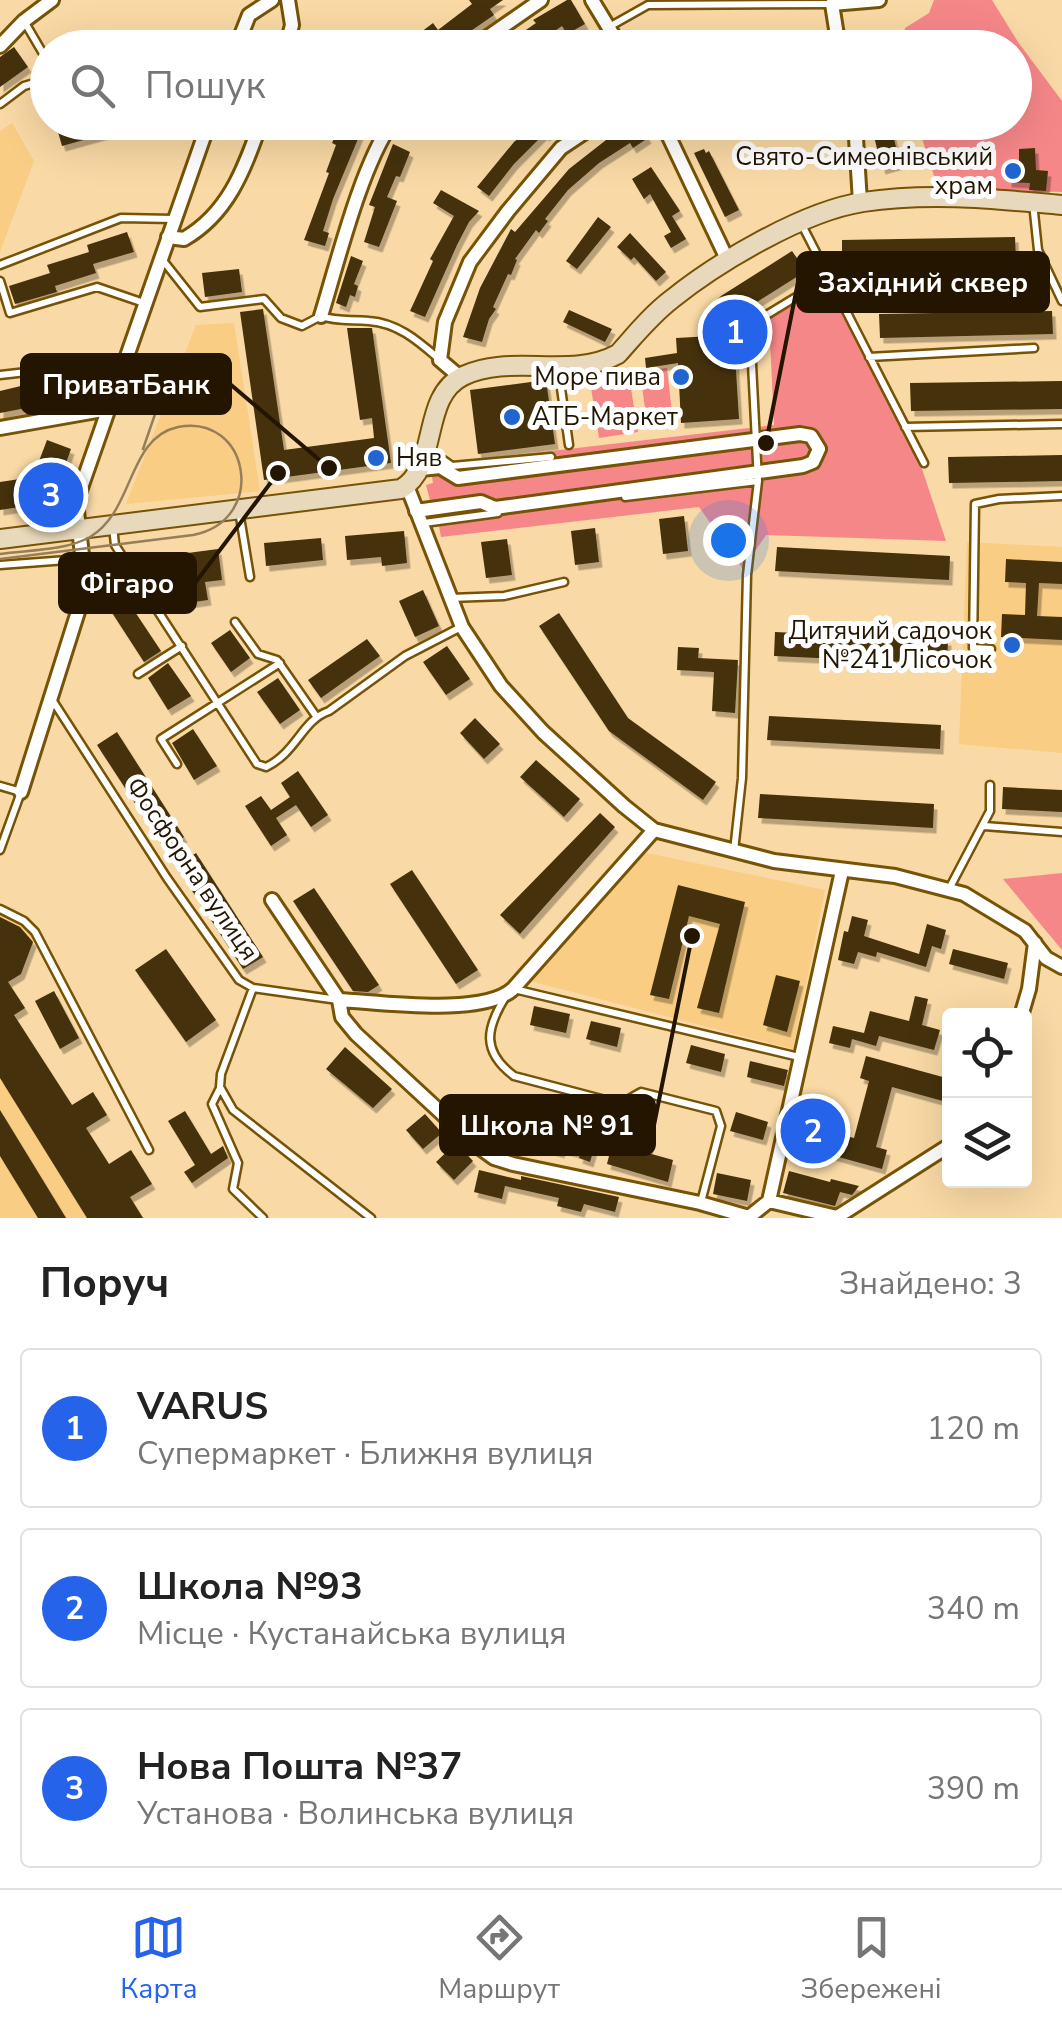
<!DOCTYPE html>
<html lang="uk">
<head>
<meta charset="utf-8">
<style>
  body { margin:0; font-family:"Nunito Sans",sans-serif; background:#f2f2f2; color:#222 }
  .controls { position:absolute; right:30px; bottom:30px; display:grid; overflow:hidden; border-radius:10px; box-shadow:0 10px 40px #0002 }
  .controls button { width:90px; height:90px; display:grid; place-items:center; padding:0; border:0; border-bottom:2px solid #e0e0e0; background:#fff; color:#222; font:50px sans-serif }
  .you { position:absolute; left:728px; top:540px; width:35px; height:35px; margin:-25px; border:8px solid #fff; border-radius:50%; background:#1a73e8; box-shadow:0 0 0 15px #1a73e833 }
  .badge { display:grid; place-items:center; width:65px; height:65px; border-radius:50%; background:#2563eb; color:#fff; font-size:32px; font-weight:700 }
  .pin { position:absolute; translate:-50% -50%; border:5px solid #fff; box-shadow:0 2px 10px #0006 }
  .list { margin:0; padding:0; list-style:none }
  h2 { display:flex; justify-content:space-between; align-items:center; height:130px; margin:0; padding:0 40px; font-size:42px }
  h2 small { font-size:32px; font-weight:400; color:#767676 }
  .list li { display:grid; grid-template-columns:65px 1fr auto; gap:30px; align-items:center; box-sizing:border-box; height:160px; margin:0 20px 20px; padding:0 20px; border:2px solid #e0e0e0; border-radius:10px }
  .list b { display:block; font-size:38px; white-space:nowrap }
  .list p { margin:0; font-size:32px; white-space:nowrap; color:#767676 }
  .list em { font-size:32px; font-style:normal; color:#767676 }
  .icon { flex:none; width:55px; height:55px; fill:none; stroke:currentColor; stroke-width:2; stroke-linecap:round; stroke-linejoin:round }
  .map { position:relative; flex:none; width:1062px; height:1218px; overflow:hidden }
  .search { position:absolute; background:#fff; box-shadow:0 10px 40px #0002; left:30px; right:30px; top:30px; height:110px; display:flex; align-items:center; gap:25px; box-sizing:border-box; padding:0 35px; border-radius:55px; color:#767676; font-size:38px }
  .sheet { height:670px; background:#fff }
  nav { display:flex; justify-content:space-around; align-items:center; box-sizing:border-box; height:140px; border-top:2px solid #e0e0e0; background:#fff; font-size:28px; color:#767676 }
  nav a { display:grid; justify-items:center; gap:5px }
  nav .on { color:#2563eb }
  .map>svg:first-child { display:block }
  .built { fill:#f9cd83 }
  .green { fill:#f68789 }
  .building { fill:#45310a; filter:url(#shadow) }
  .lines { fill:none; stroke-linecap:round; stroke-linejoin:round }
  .lane-casing { stroke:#765305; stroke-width:11 }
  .street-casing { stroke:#765305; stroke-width:18 }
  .secondary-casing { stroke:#765305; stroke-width:22 }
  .lane { stroke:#fff; stroke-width:6 }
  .street { stroke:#fff; stroke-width:12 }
  .secondary { stroke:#e8d9bc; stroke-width:18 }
  .tram { stroke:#967e59; stroke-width:2.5 }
  .poi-dot { fill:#2165d1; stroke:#fff; stroke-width:4 }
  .labels { text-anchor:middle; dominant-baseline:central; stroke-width:10; stroke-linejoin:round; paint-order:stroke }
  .poi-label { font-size:25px; fill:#241500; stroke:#fff; text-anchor:end }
  .street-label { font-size:25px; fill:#241500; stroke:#fff }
  .leader { fill:none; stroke:#241500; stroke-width:4 }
  .callout-dot { fill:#241500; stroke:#fff; stroke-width:4 }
  .callout { fill:#241500; stroke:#241500; stroke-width:4 }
  .callout-label { font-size:28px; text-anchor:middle; font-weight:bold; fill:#fff }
</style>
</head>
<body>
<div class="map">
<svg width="1062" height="1218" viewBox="0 0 1062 1218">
  <defs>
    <filter id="shadow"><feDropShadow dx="3.5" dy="5.5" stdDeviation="0" flood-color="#0004"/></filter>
  </defs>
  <rect width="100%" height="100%" fill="#f9d9a5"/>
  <!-- built -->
  <path class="built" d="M12,123L34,161L0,252V131Z
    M234,323L260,491L126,504L196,325Z
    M967,542L1062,547V753L959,744Z
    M642,852L825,890L793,1049L530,981Z
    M0,915L27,926L34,938L21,974L9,982L25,1008L14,1015L143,1218H0Z"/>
  <!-- green -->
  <path class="green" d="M934,0H992L1018,42L1062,101V192C1028,190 964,202 936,182L917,123L1014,122V48L904,47L905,28L929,13Z
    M827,285L919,460L946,541L766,535L743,569L699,507L441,537L438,521L494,513L495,508L431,504L426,485L433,483L430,465L774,425L769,319Z
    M667,368L673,422L647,424L640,371Z
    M630,382L638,432L599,438L591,388Z
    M1062,873V950L1003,879Z"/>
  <!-- building -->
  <path class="building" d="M469,0H503L490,9L494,15L446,48H400L433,23L438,30L472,4Z
    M567,0H571L585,24L567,34L562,26L530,48H519L513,39L536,23L533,20Z
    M14,47L28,67L0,87V57Z
    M64,122H106L109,133L62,146L56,125Z
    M341,122H365L333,199L323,231L329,233L325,246L304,240L329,173L326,172L336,145L332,143Z
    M539,122H548L554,129L546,136L544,134L514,164L489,196L477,187L514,142Z
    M629,122H638L648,138L633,148L630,143L599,163L568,190L545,219L548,221L539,233L536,230L515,259L517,260L511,275L508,274L493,307L496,309L489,319L482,342L463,337L480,288L511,229L515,232L569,169Z
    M890,122L900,164L882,169L871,124Z
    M393,144L410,152L400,177L396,176L387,197L397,201L379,247L364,242L375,207L369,205Z
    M1035,148L1036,170L1048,171L1046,191L1029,190L1030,183L1008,182L1009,160L1019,161V149Z
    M704,149L706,153L709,151L739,210L725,217L694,153Z
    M651,167L680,211L672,216L686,239L671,248L664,236L671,232L650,194L644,199L632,179Z
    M441,190L479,211L469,222L457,245L425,317L410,311L433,261L430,259L454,216L433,203Z
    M598,217L611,227L577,269L566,261Z
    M127,232L134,252L93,264L96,273L55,286L57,292L15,304L9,286L50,273L47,265L89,252L87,245Z
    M630,233L666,272L656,281L634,257L631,260L617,247Z
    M1015,237L1016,261L842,264V240Z
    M792,251L806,271L738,314L733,322L739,419L681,423L678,363L646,368L645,358L677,353L676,338L712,336L711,306L721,296Z
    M351,256L363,261L354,284L358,286L355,297L350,295L346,307L336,303Z
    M239,269L242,292L205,297L202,273Z
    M263,309L284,450L374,438L372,418L360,420L347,328H372L391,463L264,480L240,312Z
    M569,310L612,329L605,342L563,322Z
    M1052,311L1053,334L880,338L879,314Z
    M68,379L73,399L0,413V391L29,384L30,388Z
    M546,380L555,444L478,454L470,390Z
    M1062,381V409L911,411L910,383Z
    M47,440L71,449L52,502L0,510V482L33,477Z
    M1062,455V481L949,483L948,457Z
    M684,516L688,551L663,554L659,519Z
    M595,528L599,562L575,565L571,531Z
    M404,531L407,563L382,566L381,557L347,560L345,536Z
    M321,538L323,560L266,566L264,543Z
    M507,539L512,575L486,578L481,542Z
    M777,547L950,556L949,580L775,571Z
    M218,549L222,580L205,582L208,600L166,606L160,595L156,596L150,558Z
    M1006,559L1062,562V584L1039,583L1037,616L1062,617V640L1001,637L1002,614L1025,615L1026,583L1005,582Z
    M423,590L439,626L415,637L399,601Z
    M125,597L161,651L144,662L109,608Z
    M559,613L628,718L716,782L703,800L609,731L539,626Z
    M230,630L250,658L231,672L211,643Z
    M775,632L948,640L947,664L774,656Z
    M367,639L380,656L321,698L308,680Z
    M447,646L470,679L446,695L423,662Z
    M678,647L699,648L698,658L738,660L735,713L712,711L714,672L677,670Z
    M168,663L191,696L168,710L148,678Z
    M278,678L300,710L280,724L257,692Z
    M769,716L941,725L940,749L767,740Z
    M475,718L500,744L484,759L460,733Z
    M193,729L217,766L194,780L172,743Z
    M117,732L184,837L165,849L97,745Z
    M536,760L580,799L564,817L520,777Z
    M298,771L328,815L311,827L296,805L276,818L287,835L271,846L245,806L261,796L271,810L290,797L281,783Z
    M1003,787L1062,790V812L1002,809Z
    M760,794L934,804L933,828L758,818Z
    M600,813L615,827L520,934L500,915Z
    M196,853L263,957L243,969L176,866Z
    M412,870L478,970L456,984L390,884Z
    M678,885L745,902L719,1013L697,1008L720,924L689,916L669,999L650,995Z
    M314,888L379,985L368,992L353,991L293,901Z
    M852,916L868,920L864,936L919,954L927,924L946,930L941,949L932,946L926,967L877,952L876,957L858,952L854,964L838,960L844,931L848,932Z
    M0,917L20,927L33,942L21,974L8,982L25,1008L14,1015L72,1105L93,1092L107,1115L86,1128L109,1164L131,1150L152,1184L130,1197L143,1218H87L0,1078Z
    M166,949L216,1020L186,1042L135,970Z
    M953,949L1008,963L1004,979L949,964Z
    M776,975L800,981L787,1032L763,1025Z
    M54,991L79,1038L60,1049L35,1001Z
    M915,996L928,999L922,1025L940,1030L934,1050L879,1036L876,1046L852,1039L850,1048L829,1043L833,1026L864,1033L870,1011L909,1021Z
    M534,1006L570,1014L566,1033L530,1025Z
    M591,1021L621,1028L617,1047L586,1039Z
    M691,1045L725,1054L721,1072L686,1063Z
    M345,1047L392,1089L373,1108L326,1069Z
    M866,1056L950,1079V1103L892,1087L876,1147L887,1150L882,1169L795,1145L801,1124L854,1138L869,1081L860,1078Z
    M750,1061L788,1070L784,1086L747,1077Z
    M0,1110L66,1218H38L0,1156Z
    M185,1111L211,1154L223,1146L228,1158L192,1183L184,1172L195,1165L168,1121Z
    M736,1112L768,1122L763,1140L730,1131Z
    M425,1114L442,1133L423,1149L406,1130Z
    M560,1121L599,1132L590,1162L579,1158L580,1154L562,1149L561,1153L551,1150Z
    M614,1136L650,1145L648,1153L673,1160L668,1182L607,1164Z
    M456,1143L473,1161L454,1180L436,1162Z
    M479,1170L521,1180V1176L619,1197L615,1212L584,1204L581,1212L557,1206L559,1198L505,1186L502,1199L474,1192Z
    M789,1171L830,1182L831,1179L859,1186L852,1195L840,1192L835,1206L783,1193Z
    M717,1173L751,1180L747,1201L713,1194Z"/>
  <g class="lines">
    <!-- lane casing -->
    <g class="lane-casing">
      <path id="lane" d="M24,21L48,62
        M609,27L648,5L830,4
        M198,48L239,37
        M0,104L24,86L48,79
        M1033,203L1038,250L1062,301
        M801,223L924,463
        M161,258L200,307L264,299L281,318L302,326L321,316C338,322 352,319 369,321C398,323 418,341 439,359
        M0,265L121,218L174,219
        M0,281L10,313L97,287L144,303
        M869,357L1034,348
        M558,367L569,445
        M0,375L88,365L122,373
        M905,427L1062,424
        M428,449L452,466L551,457
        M625,497L758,481
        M239,511L250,577
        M424,523L498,513
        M113,527L115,545L257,764L266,767C297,752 302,720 329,711L405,656L461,627
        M0,565L80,559
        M450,598L504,596L564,582
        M235,622L258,654L277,660L316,716
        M991,649L973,648L975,504L999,499L1062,496
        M138,674L182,646
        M53,701L167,878L239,980L253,988L338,1000
        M177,764L161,739L280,663
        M0,786L21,792L0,850
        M984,826L1062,832
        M734,851L742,778L747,575L758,481L750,325L829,277L1048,273
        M949,889L990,811V785
        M0,909L24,921L35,932L149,1150
        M253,988L221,1074L220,1087L233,1110L371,1218
        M514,989L799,1057
        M506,996C486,1028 481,1051 514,1076L613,1102L627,1100L641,1092L716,1111L721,1126L701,1202
        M220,1088L212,1104L238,1163L233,1189L263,1218"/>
    </g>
    <!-- street casing -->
    <g class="street-casing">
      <path id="street" d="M592,0L621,48
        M0,46L24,21L52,0
        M236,48L249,15L272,0
        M286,48L292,25L288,0
        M472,48L541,0
        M839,48L832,4L879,0
        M662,122L728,261
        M855,122L860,202
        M168,237L184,239C229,213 244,169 261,122
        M321,316C338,261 360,169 392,122
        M460,377L440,360L445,322L470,262L508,211L561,148L600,122
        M0,428L108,409
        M407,486L462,627L501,686L543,732L624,806L654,830L774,861L895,876L964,894L1025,931L1046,958L1062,967
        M416,511L481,502L495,508L803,466L813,462L819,449L811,436L800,434L458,478L440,467L421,469
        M21,792L82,599V555L76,502L209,122
        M272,900L339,1000C381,1002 482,1017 513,989L654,830
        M339,1000L342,1017L356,1034L476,1145L494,1158L513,1164L700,1203L749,1217L769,1201L837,1217L950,1145
        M1021,1016L1029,989L1035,943
        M769,1201L842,871"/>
    </g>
    <!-- secondary casing -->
    <g class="secondary-casing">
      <path id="secondary" d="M0,539L401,489C440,466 420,397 463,376C511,353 571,380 618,354C635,335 651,315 672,299C718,262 804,211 863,202C930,192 995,199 1062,205"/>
    </g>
    <!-- lane -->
    <use href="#lane" class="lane"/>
    <!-- street -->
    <use href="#street" class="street"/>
    <!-- secondary -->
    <use href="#secondary" class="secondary"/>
    <!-- tram -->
    <path class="tram" d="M143,449L162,394
      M0,554C28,550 65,551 90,537C135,510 127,438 178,427C249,413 269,520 193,535L0,559"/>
  </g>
  <!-- markers -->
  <g class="poi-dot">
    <circle cx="1013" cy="171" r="10"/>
    <circle cx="681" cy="377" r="10"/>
    <circle cx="512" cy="417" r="10"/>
    <circle cx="376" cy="458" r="10"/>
    <circle cx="1012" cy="645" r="10"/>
  </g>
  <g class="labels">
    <!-- poi labels -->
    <g class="poi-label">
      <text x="993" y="157">Свято-Симеонівський<tspan x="993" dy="29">храм</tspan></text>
      <text x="661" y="377">Море пива</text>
      <text x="532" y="417" text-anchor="start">АТБ-Маркет</text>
      <text x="396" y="458" text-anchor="start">Няв</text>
      <text x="992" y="631">Дитячий садочок<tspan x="992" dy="29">№241 Лісочок</tspan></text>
    </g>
    <!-- street labels -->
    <g class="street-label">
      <text transform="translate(192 869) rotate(56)">Фосфорна вулиця</text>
    </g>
  </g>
  <!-- callouts -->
  <path class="leader" d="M766 443L798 282M329 468L230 384M278 473L195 583M692 936L654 1125"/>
  <g class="callout-dot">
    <circle cx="766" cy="443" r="10"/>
    <circle cx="329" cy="468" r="10"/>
    <circle cx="278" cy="473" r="10"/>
    <circle cx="692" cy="936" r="10"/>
  </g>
  <g class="callout">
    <rect x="798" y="253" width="250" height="58" rx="10"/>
    <rect x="22" y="355" width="208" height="58" rx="10"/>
    <rect x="60" y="554" width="135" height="58" rx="10"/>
    <rect x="441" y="1096" width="213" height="58" rx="10"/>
  </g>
  <g class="callout-label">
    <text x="923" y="292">Західний сквер</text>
    <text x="126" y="394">ПриватБанк</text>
    <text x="127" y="593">Фігаро</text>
    <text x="547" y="1135">Школа № 91</text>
  </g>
</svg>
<div class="controls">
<button><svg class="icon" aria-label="locate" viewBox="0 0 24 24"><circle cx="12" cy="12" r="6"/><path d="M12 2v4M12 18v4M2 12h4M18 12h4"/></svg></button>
<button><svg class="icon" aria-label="layers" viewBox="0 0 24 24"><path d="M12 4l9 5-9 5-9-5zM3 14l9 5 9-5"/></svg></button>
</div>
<div class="you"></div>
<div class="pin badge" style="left:735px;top:332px">1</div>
<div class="pin badge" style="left:813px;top:1131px">2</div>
<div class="pin badge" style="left:51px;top:495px">3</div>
<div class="search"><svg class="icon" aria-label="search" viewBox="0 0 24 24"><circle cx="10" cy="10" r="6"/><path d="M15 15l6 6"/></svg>Пошук</div>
</div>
<section class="sheet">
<h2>Поруч<small>Знайдено: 3</small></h2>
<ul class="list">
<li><span class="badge">1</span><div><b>VARUS</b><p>Супермаркет · Ближня вулиця</p></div><em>120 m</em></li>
<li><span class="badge">2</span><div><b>Школа №93</b><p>Місце · Кустанайська вулиця</p></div><em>340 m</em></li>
<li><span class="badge">3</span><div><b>Нова Пошта №37</b><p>Установа · Волинська вулиця</p></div><em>390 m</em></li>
</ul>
</section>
<nav>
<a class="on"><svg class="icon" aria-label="map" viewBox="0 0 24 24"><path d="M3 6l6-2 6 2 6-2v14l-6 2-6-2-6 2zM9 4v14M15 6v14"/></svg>Карта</a>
<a><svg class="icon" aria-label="directions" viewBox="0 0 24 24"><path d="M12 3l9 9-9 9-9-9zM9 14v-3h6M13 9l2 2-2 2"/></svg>Маршрут</a>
<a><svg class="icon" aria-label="saved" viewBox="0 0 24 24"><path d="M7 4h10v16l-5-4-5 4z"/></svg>Збережені</a>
</nav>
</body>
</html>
